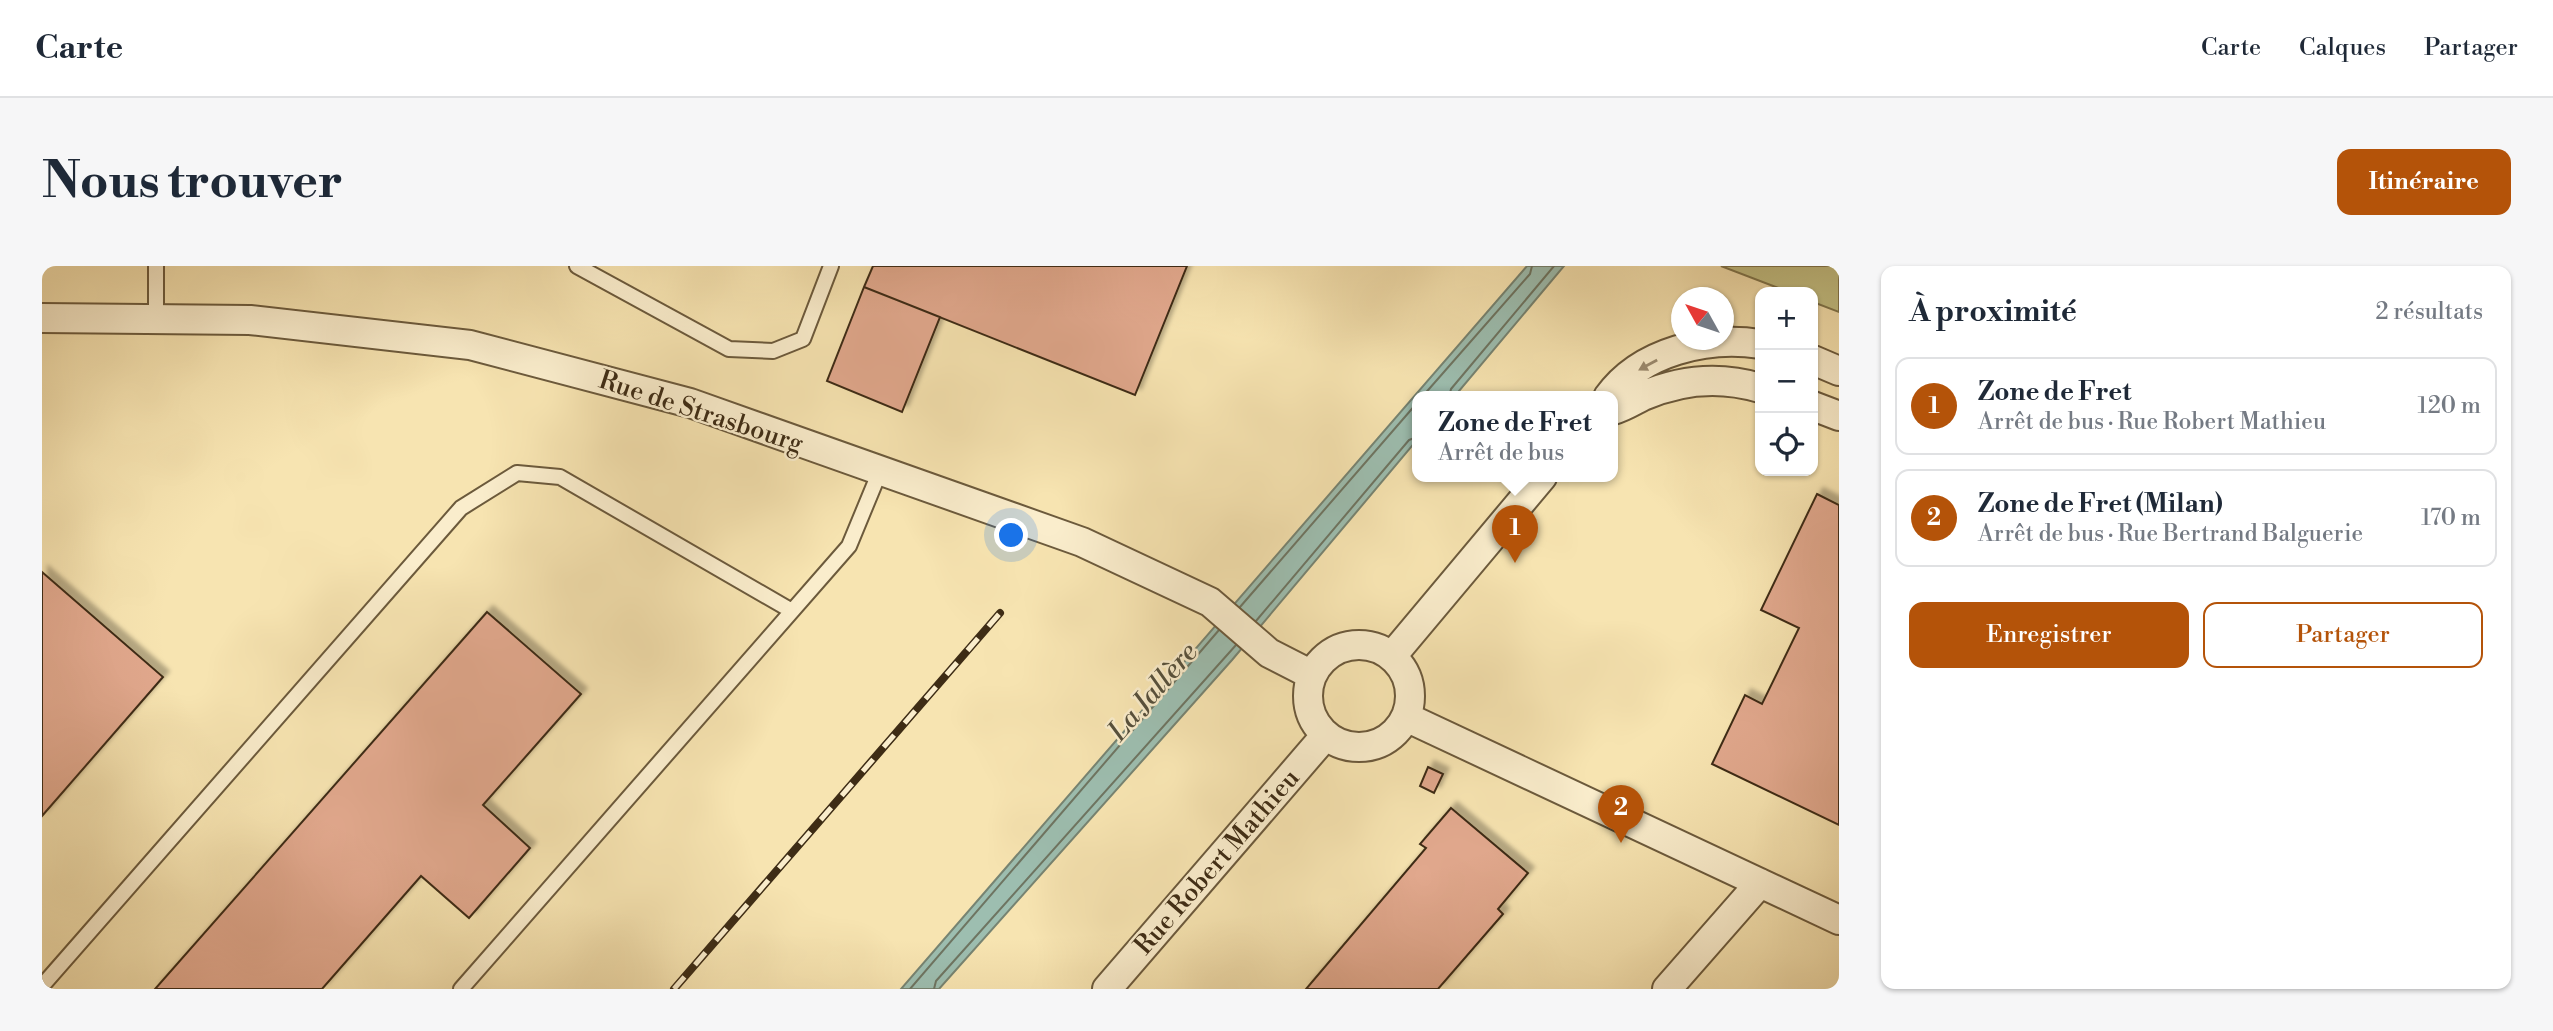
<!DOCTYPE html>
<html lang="fr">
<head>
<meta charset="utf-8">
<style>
  body { margin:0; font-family:"Libre Bodoni",serif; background:#f6f6f7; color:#1f2937 }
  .controls { position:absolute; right:21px; top:21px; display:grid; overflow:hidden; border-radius:14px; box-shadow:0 2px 5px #0004 }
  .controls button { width:63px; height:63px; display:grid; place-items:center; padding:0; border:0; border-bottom:2px solid #e0e1e3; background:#fff; color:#1f2937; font:35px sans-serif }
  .compass { position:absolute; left:1629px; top:21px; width:63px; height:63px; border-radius:50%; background:#fff; box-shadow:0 2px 5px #0004; rotate:310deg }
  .you { position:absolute; left:970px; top:270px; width:24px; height:24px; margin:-18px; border:5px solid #fff; border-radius:50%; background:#1a73e8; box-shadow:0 0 0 10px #1a73e833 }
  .badge { display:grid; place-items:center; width:46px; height:46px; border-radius:50%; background:#b45309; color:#fff; font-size:23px; font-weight:700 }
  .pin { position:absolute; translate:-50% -58px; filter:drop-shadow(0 2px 4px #0008) }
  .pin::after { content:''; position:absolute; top:37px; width:24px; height:21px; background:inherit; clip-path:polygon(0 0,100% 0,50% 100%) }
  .popup { position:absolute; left:1370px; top:125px; width:206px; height:91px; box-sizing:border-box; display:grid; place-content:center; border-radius:14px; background:#fff; filter:drop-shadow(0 2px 5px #0005); font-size:23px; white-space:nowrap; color:#747a83 }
  .popup b { font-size:26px; color:#1f2937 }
  .popup::after { content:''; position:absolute; left:50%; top:100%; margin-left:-14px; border:14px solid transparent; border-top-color:#fff }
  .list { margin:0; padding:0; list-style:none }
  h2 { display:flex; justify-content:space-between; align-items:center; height:91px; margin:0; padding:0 28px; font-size:30px }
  h2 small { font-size:23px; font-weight:400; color:#747a83 }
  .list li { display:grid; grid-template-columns:46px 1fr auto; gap:21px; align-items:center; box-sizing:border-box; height:98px; margin:0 14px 14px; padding:0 14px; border:2px solid #e0e1e3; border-radius:14px }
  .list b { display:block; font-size:26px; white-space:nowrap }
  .list p { margin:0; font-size:23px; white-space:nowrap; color:#747a83 }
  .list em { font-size:23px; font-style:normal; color:#747a83 }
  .actions { display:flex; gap:14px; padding:21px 28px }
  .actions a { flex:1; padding:16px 0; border:2px solid #b45309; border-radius:14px; text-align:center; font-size:24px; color:#b45309 }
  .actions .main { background:#b45309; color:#fff }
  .icon { flex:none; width:38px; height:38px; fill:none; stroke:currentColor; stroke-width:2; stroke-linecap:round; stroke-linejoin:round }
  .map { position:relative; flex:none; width:1797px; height:723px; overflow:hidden; border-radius:14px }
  header { display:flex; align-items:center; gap:42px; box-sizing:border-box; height:98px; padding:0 35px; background:#fff; border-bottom:2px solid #e0e1e3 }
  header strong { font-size:33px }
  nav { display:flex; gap:38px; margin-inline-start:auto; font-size:24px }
  .intro { display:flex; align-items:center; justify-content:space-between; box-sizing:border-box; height:168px; padding:0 42px }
  h1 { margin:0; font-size:49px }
  .button { padding:18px 32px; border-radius:14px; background:#b45309; color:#fff; font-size:24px; font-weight:700 }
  main { display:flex; gap:42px; padding:0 42px }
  aside { flex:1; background:#fff; border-radius:14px; box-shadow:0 2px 5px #0004 }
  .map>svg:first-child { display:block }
  .green { fill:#c4c286; stroke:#81774e; stroke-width:2 }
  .water { fill:#9dbeb0; stroke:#778472; stroke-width:2 }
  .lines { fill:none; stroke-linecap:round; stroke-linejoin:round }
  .shore { stroke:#6e7562; stroke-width:2 }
  .building { fill:#e1a88d; stroke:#3e2c15; stroke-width:2; filter:url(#shadow) }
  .service-casing { stroke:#6c5a3c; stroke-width:18 }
  .minor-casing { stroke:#6c5a3c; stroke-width:32 }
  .service { stroke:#faedcc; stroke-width:14 }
  .minor { stroke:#faedcc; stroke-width:28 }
  .rail-casing { stroke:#3e2c15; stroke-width:8 }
  .rail { stroke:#faedcc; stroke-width:5; stroke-dasharray:16; stroke-linecap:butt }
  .oneway { fill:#9c8c70 }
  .labels { text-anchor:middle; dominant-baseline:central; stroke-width:5; stroke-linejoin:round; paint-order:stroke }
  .street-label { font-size:26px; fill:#3e2c15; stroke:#faedcc }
  .water-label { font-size:28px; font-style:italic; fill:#56503c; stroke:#faedcc }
</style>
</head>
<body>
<header>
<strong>Carte</strong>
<nav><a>Carte</a><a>Calques</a><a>Partager</a></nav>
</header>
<div class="intro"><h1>Nous trouver</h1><a class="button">Itinéraire</a></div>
<main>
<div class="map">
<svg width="1797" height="723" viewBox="0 0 1797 723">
  <defs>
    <filter id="shadow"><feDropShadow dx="6" dy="-6" stdDeviation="2" flood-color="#0004"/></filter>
  </defs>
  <rect width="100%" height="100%" fill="#f7e4b1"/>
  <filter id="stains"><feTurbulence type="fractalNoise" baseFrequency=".00286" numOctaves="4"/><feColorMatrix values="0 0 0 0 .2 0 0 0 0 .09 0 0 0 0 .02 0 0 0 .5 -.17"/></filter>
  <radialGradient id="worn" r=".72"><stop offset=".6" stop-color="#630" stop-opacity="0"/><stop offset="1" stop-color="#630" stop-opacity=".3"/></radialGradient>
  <!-- green -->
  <path class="green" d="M1679,0H1797V46L1771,36V26H1747Z"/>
  <!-- water -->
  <path class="water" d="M1485,0H1522L1412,131H1375V174L1190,394L897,723H859Z"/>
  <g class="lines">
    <!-- shore -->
    <path class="shore" d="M1380,131L1488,8L1490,0
      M1407,131L1409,123L1512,0
      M1198,341L1375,137
      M1214,355L1367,174L1375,171
      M868,723L1177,364
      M892,723L894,715L1194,379"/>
  </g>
  <!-- building -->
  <path class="building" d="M831,0H1145L1093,129L822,21Z
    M822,21L898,51L860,146L785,115Z
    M1775,228L1797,239V559L1670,498L1703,429L1720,438L1757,362L1719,344Z
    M0,306L121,411L0,550Z
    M445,346L539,428L441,539L488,582L427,652L379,610L280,723H113Z
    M1386,501L1401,508L1392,527L1378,520Z
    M1409,542L1486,607L1456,643L1461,648L1396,723H1264L1384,582L1378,578Z"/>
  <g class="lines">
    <!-- service casing -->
    <g class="service-casing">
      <path id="service" d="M114,0V53
        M535,0L687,83L731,85L761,73L789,0
        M0,720L419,242L475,207L518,211L750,345
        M419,723L807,280L838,205"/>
    </g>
    <!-- minor casing -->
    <g class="minor-casing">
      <path id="minor" d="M0,52L208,54L428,79L648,137L1040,276L1168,336L1227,387L1270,409
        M1771,94L1797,105
        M1566,131C1599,85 1666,70 1718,78
        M1771,140L1797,150
        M1571,144C1582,141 1591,135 1601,130C1640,113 1678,110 1718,122
        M1266 430a51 51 0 1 1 102 0a51 51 0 1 1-102 0Z
        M1350,390L1500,211
        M1364,451L1797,654
        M1065,723L1284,469
        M1625,723L1718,617"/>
    </g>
    <!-- service -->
    <use href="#service" class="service"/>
    <!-- minor -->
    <use href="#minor" class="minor"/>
    <!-- rail casing -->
    <g class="rail-casing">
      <path id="rail" d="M632,723L958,347"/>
    </g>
    <!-- rail -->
    <use href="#rail" class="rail"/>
  </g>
  <!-- one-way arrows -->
  <defs><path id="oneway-solid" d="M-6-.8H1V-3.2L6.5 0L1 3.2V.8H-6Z" transform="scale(1.75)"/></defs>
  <use class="oneway" href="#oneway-solid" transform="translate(1606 99) rotate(151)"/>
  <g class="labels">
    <!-- street labels -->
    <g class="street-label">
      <text transform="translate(659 146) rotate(18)">Rue de Strasbourg</text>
      <text transform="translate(1175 596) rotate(-49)">Rue Robert Mathieu</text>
    </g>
    <!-- water labels -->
    <g class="water-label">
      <text transform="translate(1111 426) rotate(-49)">La Jallère</text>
    </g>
  </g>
  <rect width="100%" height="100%" filter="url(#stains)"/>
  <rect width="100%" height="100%" fill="url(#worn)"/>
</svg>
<div class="controls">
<button>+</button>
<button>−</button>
<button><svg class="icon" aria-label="locate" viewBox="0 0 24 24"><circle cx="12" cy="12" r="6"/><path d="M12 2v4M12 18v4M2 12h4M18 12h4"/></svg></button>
</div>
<svg class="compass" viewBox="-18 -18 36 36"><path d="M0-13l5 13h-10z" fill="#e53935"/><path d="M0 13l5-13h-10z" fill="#747a83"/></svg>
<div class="you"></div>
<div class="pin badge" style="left:1473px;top:297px">1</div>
<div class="popup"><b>Zone de Fret</b>Arrêt de bus</div>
<div class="pin badge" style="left:1579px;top:577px">2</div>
</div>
<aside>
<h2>À proximité<small>2 résultats</small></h2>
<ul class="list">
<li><span class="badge">1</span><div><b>Zone de Fret</b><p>Arrêt de bus · Rue Robert Mathieu</p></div><em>120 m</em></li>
<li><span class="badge">2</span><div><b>Zone de Fret (Milan)</b><p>Arrêt de bus · Rue Bertrand Balguerie</p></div><em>170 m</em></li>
</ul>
<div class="actions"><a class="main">Enregistrer</a><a>Partager</a></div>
</aside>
</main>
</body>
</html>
